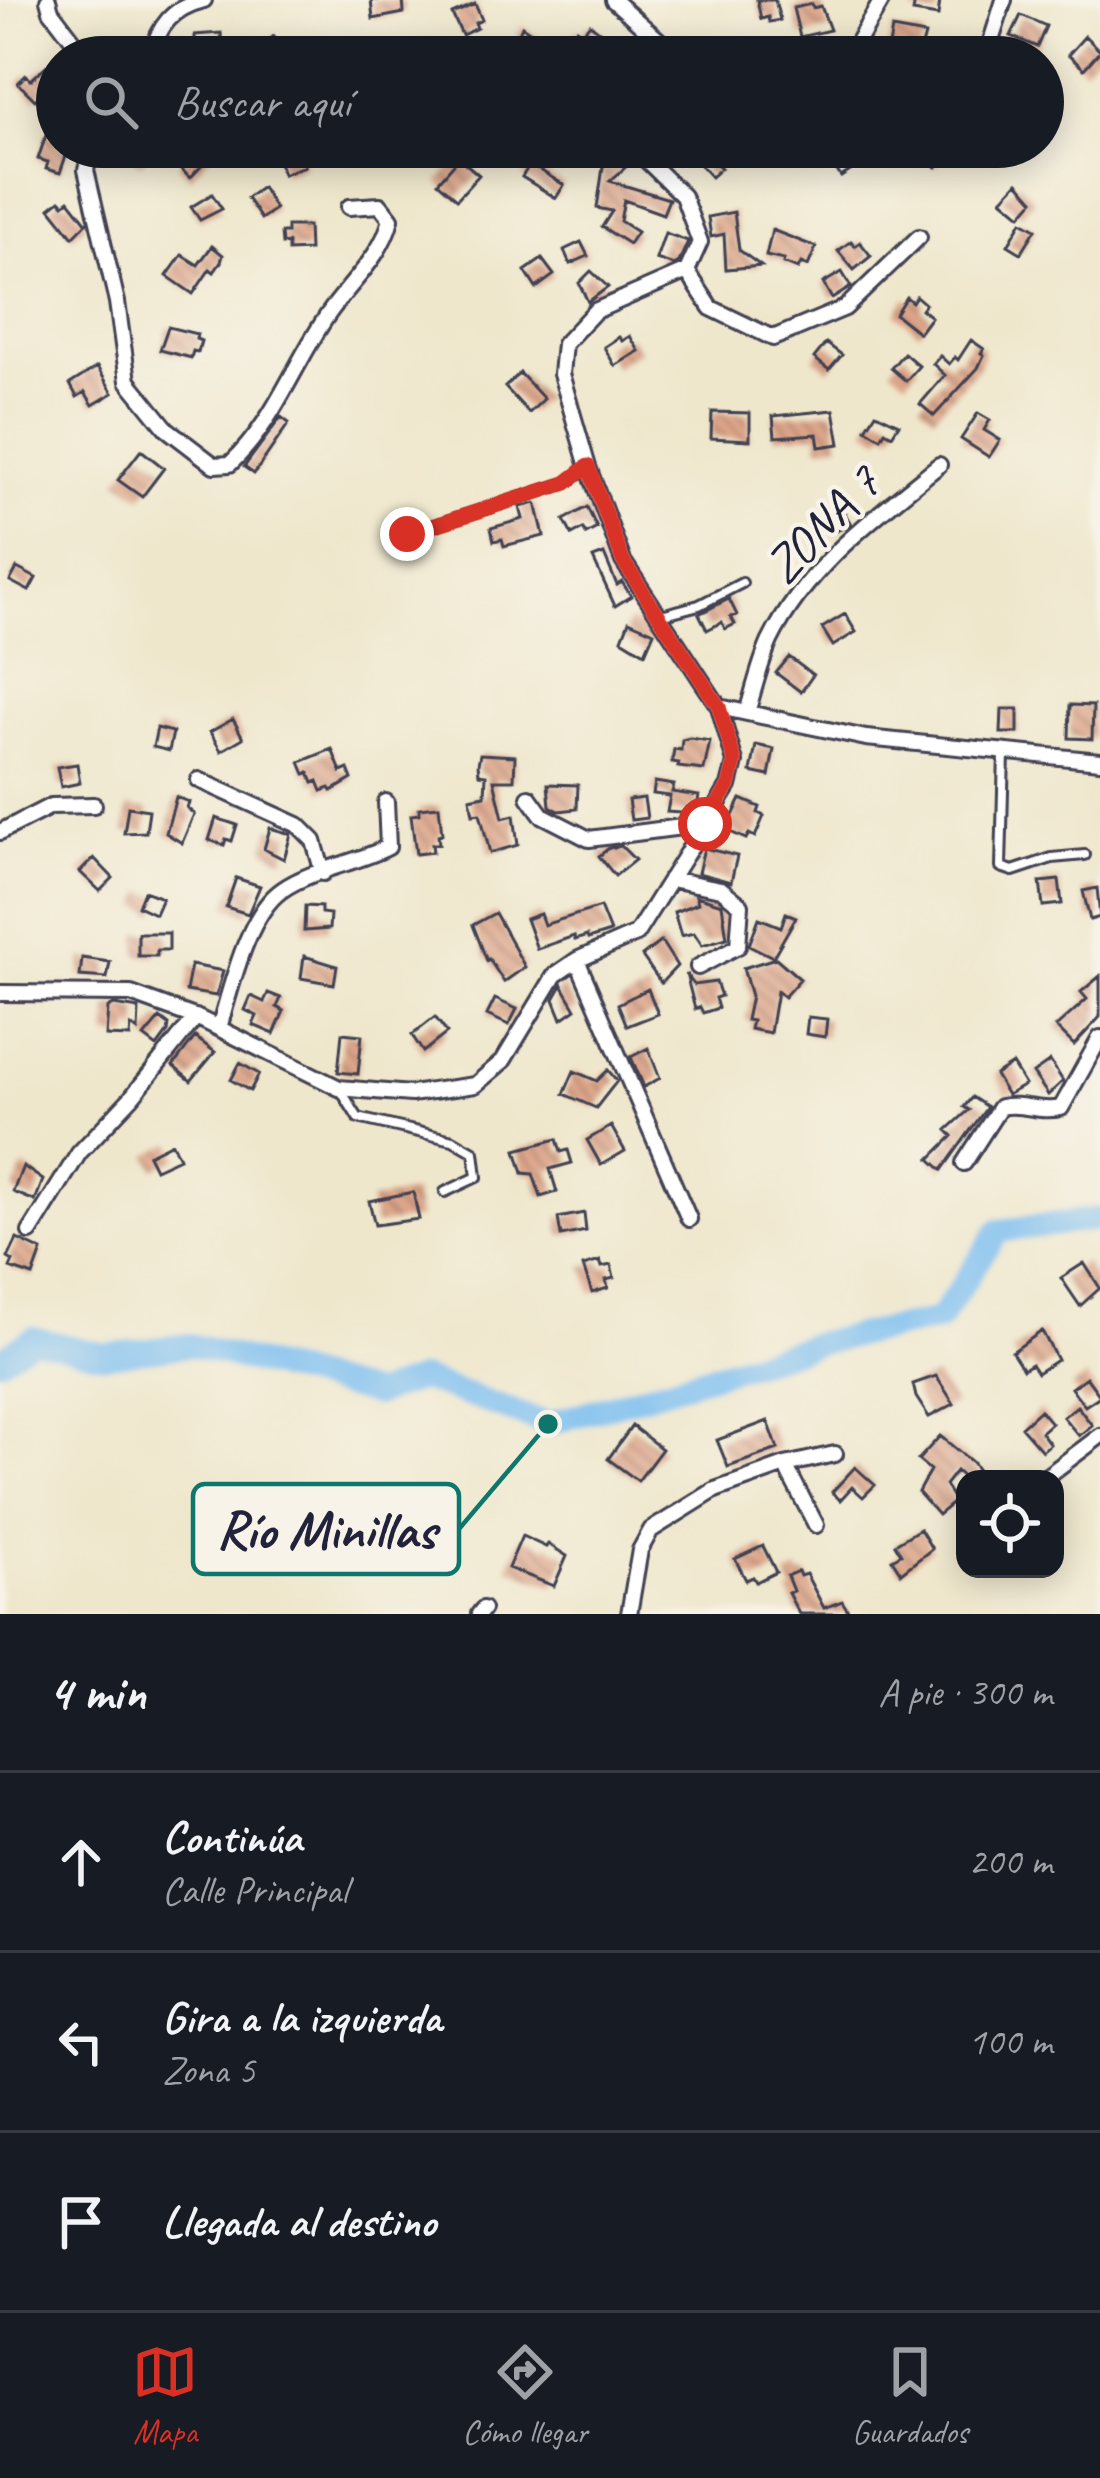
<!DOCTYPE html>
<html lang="es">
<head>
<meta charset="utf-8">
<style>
  body { margin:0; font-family:Caveat,sans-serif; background:#20242c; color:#f1f3f6 }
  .controls { position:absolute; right:36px; bottom:36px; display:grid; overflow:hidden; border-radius:24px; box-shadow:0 6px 30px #0003 }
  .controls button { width:108px; height:108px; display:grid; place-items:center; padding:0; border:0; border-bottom:3px solid #363941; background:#171b24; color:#f1f3f6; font:60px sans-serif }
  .stop { position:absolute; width:36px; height:36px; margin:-27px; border:9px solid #d93025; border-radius:50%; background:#fff }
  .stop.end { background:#d93025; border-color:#fff; box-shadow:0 3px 12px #0008 }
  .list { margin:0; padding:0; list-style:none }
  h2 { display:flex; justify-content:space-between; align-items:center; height:156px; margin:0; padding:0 48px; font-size:51px }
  h2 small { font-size:39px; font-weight:400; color:#9ea1a6 }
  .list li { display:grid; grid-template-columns:78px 1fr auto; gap:36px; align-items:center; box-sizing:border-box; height:180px; padding:0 48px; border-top:3px solid #363941 }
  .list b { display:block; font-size:45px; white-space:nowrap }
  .list p { margin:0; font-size:39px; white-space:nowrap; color:#9ea1a6 }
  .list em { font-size:39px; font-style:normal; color:#9ea1a6 }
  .icon { flex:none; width:66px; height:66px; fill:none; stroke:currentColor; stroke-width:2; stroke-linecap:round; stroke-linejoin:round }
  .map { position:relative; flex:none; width:1100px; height:1614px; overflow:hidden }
  .search { position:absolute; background:#171b24; box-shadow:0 6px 30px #0003; left:36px; right:36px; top:36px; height:132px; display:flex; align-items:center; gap:30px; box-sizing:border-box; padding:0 42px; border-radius:66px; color:#9ea1a6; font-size:45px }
  .sheet { height:696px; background:#171b24 }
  nav { display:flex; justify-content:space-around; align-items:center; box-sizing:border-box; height:168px; border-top:3px solid #363941; background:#171b24; font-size:33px; color:#9ea1a6 }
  nav a { display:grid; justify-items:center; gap:6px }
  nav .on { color:#d93025 }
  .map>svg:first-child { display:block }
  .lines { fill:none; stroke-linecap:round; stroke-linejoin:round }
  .river { stroke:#7abef0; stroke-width:24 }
  .building { fill:url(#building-back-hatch) }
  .lane-casing { stroke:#414051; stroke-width:14 }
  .street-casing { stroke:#414051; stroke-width:20 }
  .lane { stroke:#fff; stroke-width:8 }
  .street { stroke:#fff; stroke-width:14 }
  .route { stroke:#d93025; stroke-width:15 }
  .labels { text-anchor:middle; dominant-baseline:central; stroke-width:9; stroke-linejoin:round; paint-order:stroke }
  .street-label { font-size:51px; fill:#22223b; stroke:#f7f3e8 }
  .leader { fill:none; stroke:#0f766e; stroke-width:4.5 }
  .callout-dot { fill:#0f766e; stroke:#f7f3e8; stroke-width:4.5 }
  .callout { fill:#f7f3e8; stroke:#0f766e; stroke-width:4.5 }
  .callout-label { font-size:54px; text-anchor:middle; font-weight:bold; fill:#22223b }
</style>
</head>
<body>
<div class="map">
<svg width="1100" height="1614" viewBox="0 0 1100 1614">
  <defs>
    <pattern id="building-back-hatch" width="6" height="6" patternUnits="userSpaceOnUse" patternTransform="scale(3)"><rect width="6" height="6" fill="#dda589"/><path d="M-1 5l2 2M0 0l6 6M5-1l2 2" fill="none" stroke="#b38671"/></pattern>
  </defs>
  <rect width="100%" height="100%" fill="#f7f3e8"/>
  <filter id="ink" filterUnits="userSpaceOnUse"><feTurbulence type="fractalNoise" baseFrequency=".00833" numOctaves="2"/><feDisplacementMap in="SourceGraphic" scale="24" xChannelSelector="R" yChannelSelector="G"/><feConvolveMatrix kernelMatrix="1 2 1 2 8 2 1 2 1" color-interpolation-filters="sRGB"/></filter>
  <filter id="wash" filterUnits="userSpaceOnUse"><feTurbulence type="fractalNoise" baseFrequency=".004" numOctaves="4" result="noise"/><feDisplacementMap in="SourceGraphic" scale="48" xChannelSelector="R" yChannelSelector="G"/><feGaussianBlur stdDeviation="2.7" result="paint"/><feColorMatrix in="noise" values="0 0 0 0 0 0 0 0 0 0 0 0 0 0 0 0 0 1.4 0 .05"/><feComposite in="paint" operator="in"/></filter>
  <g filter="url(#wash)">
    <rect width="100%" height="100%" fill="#efe7cc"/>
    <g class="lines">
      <!-- river -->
      <path class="river" d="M0,1359L33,1338L105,1355L190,1345L375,1395L421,1379L548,1424L818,1343L939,1320L998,1231L1100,1219"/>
    </g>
    <g id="blocks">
      <!-- building -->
      <path class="building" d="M371,0H403L404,13L373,19Z
        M757,0H775L780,20L769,22L768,17L761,19Z
        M915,0L940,1L938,16L913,12Z
        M475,4L482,20L475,23L477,28L462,35L452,14Z
        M812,4L813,8L821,6L830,30L800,37L793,8Z
        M1021,15L1046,26L1037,47L1011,36Z
        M590,24L606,36L595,50L603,57H580L569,49L573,44L568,40L577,29L582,33Z
        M522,26L547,43L543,53L515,43Z
        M892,29L925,35L919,57H887Z
        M221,33L222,43L241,41L242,57H174L173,46L195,45V35Z
        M274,36L284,48L273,57H267L260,48Z
        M1085,36L1100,51L1084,69L1068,55Z
        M635,40L654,57H620Z
        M46,66L57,79L35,100L18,83L26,75L31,80Z
        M47,132L57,135V147H69L60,173L46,169L48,162L38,159Z
        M120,147H156L140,165Z
        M192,147H199L210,157L190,178L178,166Z
        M289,147H298L305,166L283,174L276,154Z
        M367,147H395L394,159L373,161L366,157Z
        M606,147H612L628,165L610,181L669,199L663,214L624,200L620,221L637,232L629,244L602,227L612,211L597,208Z
        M684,147H714L724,158L717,164L721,168L711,177Z
        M843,147H850L861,164L841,177L828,157Z
        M925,147H941L938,153L943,156L937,167L920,157Z
        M459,158L479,175L457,199L438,182Z
        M530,164L564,185L556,198L522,177Z
        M1018,182L1034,200L1021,215L1002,199Z
        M262,187L275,209L261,219L247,198Z
        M212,194L222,209L200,220L191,207Z
        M60,200L64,204L69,200L87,223L73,237L50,208Z
        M734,212L739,250L761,266L726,269L724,234L711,237L708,217Z
        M1022,221L1036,229L1021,253L1008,245Z
        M287,226H308L309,250L288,251V243L282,244L281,233H287Z
        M772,230L816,247L808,266L801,263L798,269L783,263L784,260L766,256Z
        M665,233L688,241L679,262L674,265L656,259Z
        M851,241L855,246L860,242L871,256L854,270L838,251Z
        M581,242L588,256L570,264L564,250Z
        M212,246L223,255L221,262L214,272L210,269L193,294L167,276L182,255L198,265Z
        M542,259L554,275L536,288L525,271Z
        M591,271L608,287L588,302L579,283Z
        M842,272L851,287L832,299L823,283Z
        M916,296L925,304L921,309L931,317L919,333L895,314L906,297L912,302Z
        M168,327L197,334L196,339L201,341L198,352L193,351L191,358L160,350Z
        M630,336L639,351L615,366L604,347L619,337L622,341Z
        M971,340L984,349L981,353L984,355L978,368L934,416L920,404L945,375L933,364L940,356L949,364L955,357L958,360Z
        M826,343L842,355L829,370L814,358Z
        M904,353L919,366L906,381L891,368Z
        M97,367L113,393L93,405L85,392L77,397L70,384Z
        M520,373L544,399L529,413L505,387Z
        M834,410L840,444L819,447L817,434L775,437L773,416Z
        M712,412L750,413V440L711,438Z
        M876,413L899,424L892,435L885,431L881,438L866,429Z
        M978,413L990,420L984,430L1000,440L989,457L961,439Z
        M281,417L289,423L254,474L244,467Z
        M141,450L164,468L142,497L118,480Z
        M536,503L544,536L504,546L502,539L494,541L491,528L523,519L520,507Z
        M587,507L597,528L586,534L583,529L572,535L564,520Z
        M843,510L851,524L830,534L823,520Z
        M604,554L617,585L622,582L631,596L615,606L593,558Z
        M17,568L36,578L29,591L10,581Z
        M729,599L737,615L731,617L735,624L725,629L722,622L707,630L699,614Z
        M845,614L856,632L833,646L822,628Z
        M629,621L654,632L645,653L622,639Z
        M789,657L813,675L801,692L776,673Z
        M1070,705L1093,706L1092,739L1069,738Z
        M1002,709H1018V733H1001Z
        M233,719L243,738L221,751L210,732Z
        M157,728L173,732L169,751L153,747Z
        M690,738L710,741L704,770L678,767L679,763L672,762L674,749L681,750L682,740Z
        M756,745L774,749L769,776L751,772Z
        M332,749L341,772L348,769L352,779L332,791L330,788L322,791L318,781L313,783L309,773L305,774L300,762Z
        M480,754L515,756L514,780H494L503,818L514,815L518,845L490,853L480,813L473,814L470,798L485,795L486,775L479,774L478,764Z
        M77,764L80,783L61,787L57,767Z
        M655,782L674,785L672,792L699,796L696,814L667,812L670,796L653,794Z
        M548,784L578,785L577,809L559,811L550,806Z
        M176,797L189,802L187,808L194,814L182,843L166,833Z
        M644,798L647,818L631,820L628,800Z
        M741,799L760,807L758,813L764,816L755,837L749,834L746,839L726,830Z
        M439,806L442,834L438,835L439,844H432L433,852L416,854L411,815L419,814V808Z
        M128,807L149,810L146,832L124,833Z
        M216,818L237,825L232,841L226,839L224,845L209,840Z
        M270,828L291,834L284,859L264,849Z
        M621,846L635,860L615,876L599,856L609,848Z
        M704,848L737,856L731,882L698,873Z
        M94,858L113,878L100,891L80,872Z
        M236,878L260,886L248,914L226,907Z
        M1059,880L1062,904L1043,906L1040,882Z
        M1097,888L1100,917L1090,920L1083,891Z
        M144,891L162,898L155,914L138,906Z
        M696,896L722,904L727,938L702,945L694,933L681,936L674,912L698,903Z
        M305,906L321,907V913L330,914L329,929L304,931Z
        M600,907L610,932L588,939L587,936L575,940L574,936L537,949L526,919L540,914L544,925Z
        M495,913L525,967L504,982L489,959L487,961L473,925Z
        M786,913L796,917L773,957L749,945L759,918L781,927Z
        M138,933H169V950H157V956H138Z
        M661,941L677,966L661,983L642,956Z
        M304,956L337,966L334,984L301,978Z
        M82,958L110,962L107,978L80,976Z
        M776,958L800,979L784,997L777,991L770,1033L750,1029L752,1021L746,1020L751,996L743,968Z
        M191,965L223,971L216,996L186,991Z
        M686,974L694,985L716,982L721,996L715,998L718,1008L703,1013L700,1007L695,1009Z
        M1100,976V1017L1074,1045L1056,1027L1087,999L1081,992Z
        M562,985L576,1009L562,1019L554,999Z
        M648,989L658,1014L627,1026L618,1004Z
        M268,993L281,998L277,1007L284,1011L274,1034L253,1025L257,1016L245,1010L251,996L264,1002Z
        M495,999L517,1009L509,1025L487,1015Z
        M114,1005L139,1009L138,1031L131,1026L130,1037L106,1036L108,1008Z
        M435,1017L447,1033L423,1052L412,1035Z
        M808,1017L827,1019L825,1037L806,1034Z
        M160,1018L169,1025L168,1032L157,1047L144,1037Z
        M342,1033L362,1035L358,1074L338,1072Z
        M195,1037L215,1052L191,1081L173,1066Z
        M648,1048L660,1078L644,1087L631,1057Z
        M1050,1061L1063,1081L1048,1095L1033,1073Z
        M240,1063L259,1074L250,1091L231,1080Z
        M1012,1064L1025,1085L1007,1095L995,1075Z
        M608,1070L617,1081L596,1108L564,1094L574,1071L597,1081Z
        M972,1097L987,1107L942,1170L930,1159L953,1136L947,1130L969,1110L964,1107Z
        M611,1126L625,1151L601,1165L587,1140Z
        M557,1139L561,1152L568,1150L572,1163L550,1169L557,1192L541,1197L533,1174L523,1173L516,1150Z
        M172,1143L179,1158L155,1169L148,1155Z
        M23,1166L43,1180L35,1201L13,1192Z
        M413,1192L419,1219L375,1225L369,1201Z
        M584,1213L586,1231L561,1236L558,1218Z
        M17,1239L42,1251L33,1276L10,1268L13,1261L8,1258Z
        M600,1261L602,1267L611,1265L614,1278L606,1280L608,1288L592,1293L583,1266Z
        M1084,1263L1100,1288L1080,1306L1061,1278Z
        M1042,1331L1057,1360L1037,1373L1031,1364L1023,1369L1012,1352Z
        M936,1376L954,1404L929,1417L916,1397L913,1384Z
        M1086,1377L1100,1396L1085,1406L1071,1388Z
        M1077,1406L1092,1425L1079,1436L1063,1417Z
        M1040,1410L1051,1423L1041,1432L1050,1444L1042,1451L1021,1427Z
        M768,1421L778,1449L728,1467L717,1440Z
        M632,1426L662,1449L638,1481L608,1459Z
        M940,1436L972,1462L984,1479H965L956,1471L945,1485L955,1501L938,1515L918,1492L930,1470L918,1460Z
        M855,1467L875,1485L863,1497L852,1487L840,1500L832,1492Z
        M920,1529L932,1549L901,1573L892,1559L901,1554L895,1544Z
        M522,1536L546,1547L548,1544L567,1556L554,1586L508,1568Z
        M763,1546L776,1572L756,1582L753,1577L746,1580L735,1559Z
        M798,1571L800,1576L806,1574L824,1608L842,1601L850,1614H799L788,1593L793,1591L787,1576Z"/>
    </g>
  </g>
  <g filter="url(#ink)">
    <use href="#blocks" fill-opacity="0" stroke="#414051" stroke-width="3"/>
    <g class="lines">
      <!-- lane casing -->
      <g class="lane-casing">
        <path id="lane" d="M407,534L566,483L587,468
          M661,615L699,605L742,583
          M1004,753L1001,867L1013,871L1052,858L1085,855
          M340,1089L358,1118L453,1140L474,1152L477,1177L445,1192"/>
      </g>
      <!-- street casing -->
      <g class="street-casing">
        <path id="street" d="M48,0L51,11L86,57
          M613,0L678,57
          M151,57C158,26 172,8 204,0
          M849,57L882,0
          M986,57L1004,0
          M92,147L86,170L117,302L128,381L167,429L214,465L230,464C275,422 294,363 329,313C351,282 382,256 391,219L380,205L349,207
          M687,271L711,308L773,338L845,308L919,237
          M719,707L866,738L1100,761
          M747,713C754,689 760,663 770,641C806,567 877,515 939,465
          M199,780L298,825L314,841L323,873
          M529,797L542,815L589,839L705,824
          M0,832L51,806L94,805
          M670,879L721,889L741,905L738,946L698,967
          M577,960L689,1219
          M0,993L131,994L200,1019L339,1088L411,1094L475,1085L503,1061L555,975L577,960L636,934L729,786L735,762L719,707L623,561L588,467L561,374L564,344L595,311L687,271L700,242L683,196L633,147
          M219,1028C231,989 247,914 282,890C312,869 355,864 388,847L386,802
          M964,1163L1000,1107C1023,1102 1038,1113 1061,1108L1100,1038
          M30,1232L79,1153L131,1098L196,1017
          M785,1465L816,1525
          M1043,1479L1100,1436
          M479,1614L483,1609
          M629,1614L640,1550L651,1530L715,1490L785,1465L835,1454"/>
      </g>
      <!-- lane -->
      <use href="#lane" class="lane"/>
      <!-- street -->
      <use href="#street" class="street"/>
    </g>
  </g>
  <g class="lines" filter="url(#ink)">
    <!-- route -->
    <path class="route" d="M407,534L566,483L588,466L623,561L719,707L735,762L729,786L705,824"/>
  </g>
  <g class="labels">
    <!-- street labels -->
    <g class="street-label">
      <text transform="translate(822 524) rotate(-46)">ZONA 7</text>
    </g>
  </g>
  <!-- callouts -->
  <path class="leader" d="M548 1424L459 1529"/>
  <circle class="callout-dot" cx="548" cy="1424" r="12"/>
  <rect class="callout" x="193" y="1484" width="266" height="90" rx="12"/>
  <g class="callout-label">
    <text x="326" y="1548">Río Minillas</text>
  </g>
</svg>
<div class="controls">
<button><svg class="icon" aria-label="locate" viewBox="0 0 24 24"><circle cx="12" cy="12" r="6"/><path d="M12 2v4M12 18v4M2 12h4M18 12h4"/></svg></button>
</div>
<div class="stop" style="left:705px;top:824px"></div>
<div class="stop end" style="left:407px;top:534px"></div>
<div class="search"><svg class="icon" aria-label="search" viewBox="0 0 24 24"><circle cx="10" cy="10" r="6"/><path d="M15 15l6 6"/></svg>Buscar aquí</div>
</div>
<section class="sheet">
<h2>4 min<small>A pie · 300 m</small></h2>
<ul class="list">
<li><svg class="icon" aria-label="ahead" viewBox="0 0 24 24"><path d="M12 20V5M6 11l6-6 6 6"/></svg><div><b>Continúa</b><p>Calle Principal</p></div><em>200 m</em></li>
<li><svg class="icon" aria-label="left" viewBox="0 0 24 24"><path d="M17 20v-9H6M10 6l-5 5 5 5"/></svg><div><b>Gira a la izquierda</b><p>Zona 5</p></div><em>100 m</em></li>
<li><svg class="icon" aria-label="arrive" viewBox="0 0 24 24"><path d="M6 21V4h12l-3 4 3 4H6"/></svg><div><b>Llegada al destino</b></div></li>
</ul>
</section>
<nav>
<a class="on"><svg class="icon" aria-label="map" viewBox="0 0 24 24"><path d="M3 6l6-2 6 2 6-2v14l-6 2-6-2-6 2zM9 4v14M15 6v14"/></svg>Mapa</a>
<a><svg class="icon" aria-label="directions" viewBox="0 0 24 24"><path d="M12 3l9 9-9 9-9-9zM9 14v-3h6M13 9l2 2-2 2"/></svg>Cómo llegar</a>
<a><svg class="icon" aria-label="saved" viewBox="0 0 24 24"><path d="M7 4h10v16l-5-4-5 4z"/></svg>Guardados</a>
</nav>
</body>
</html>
